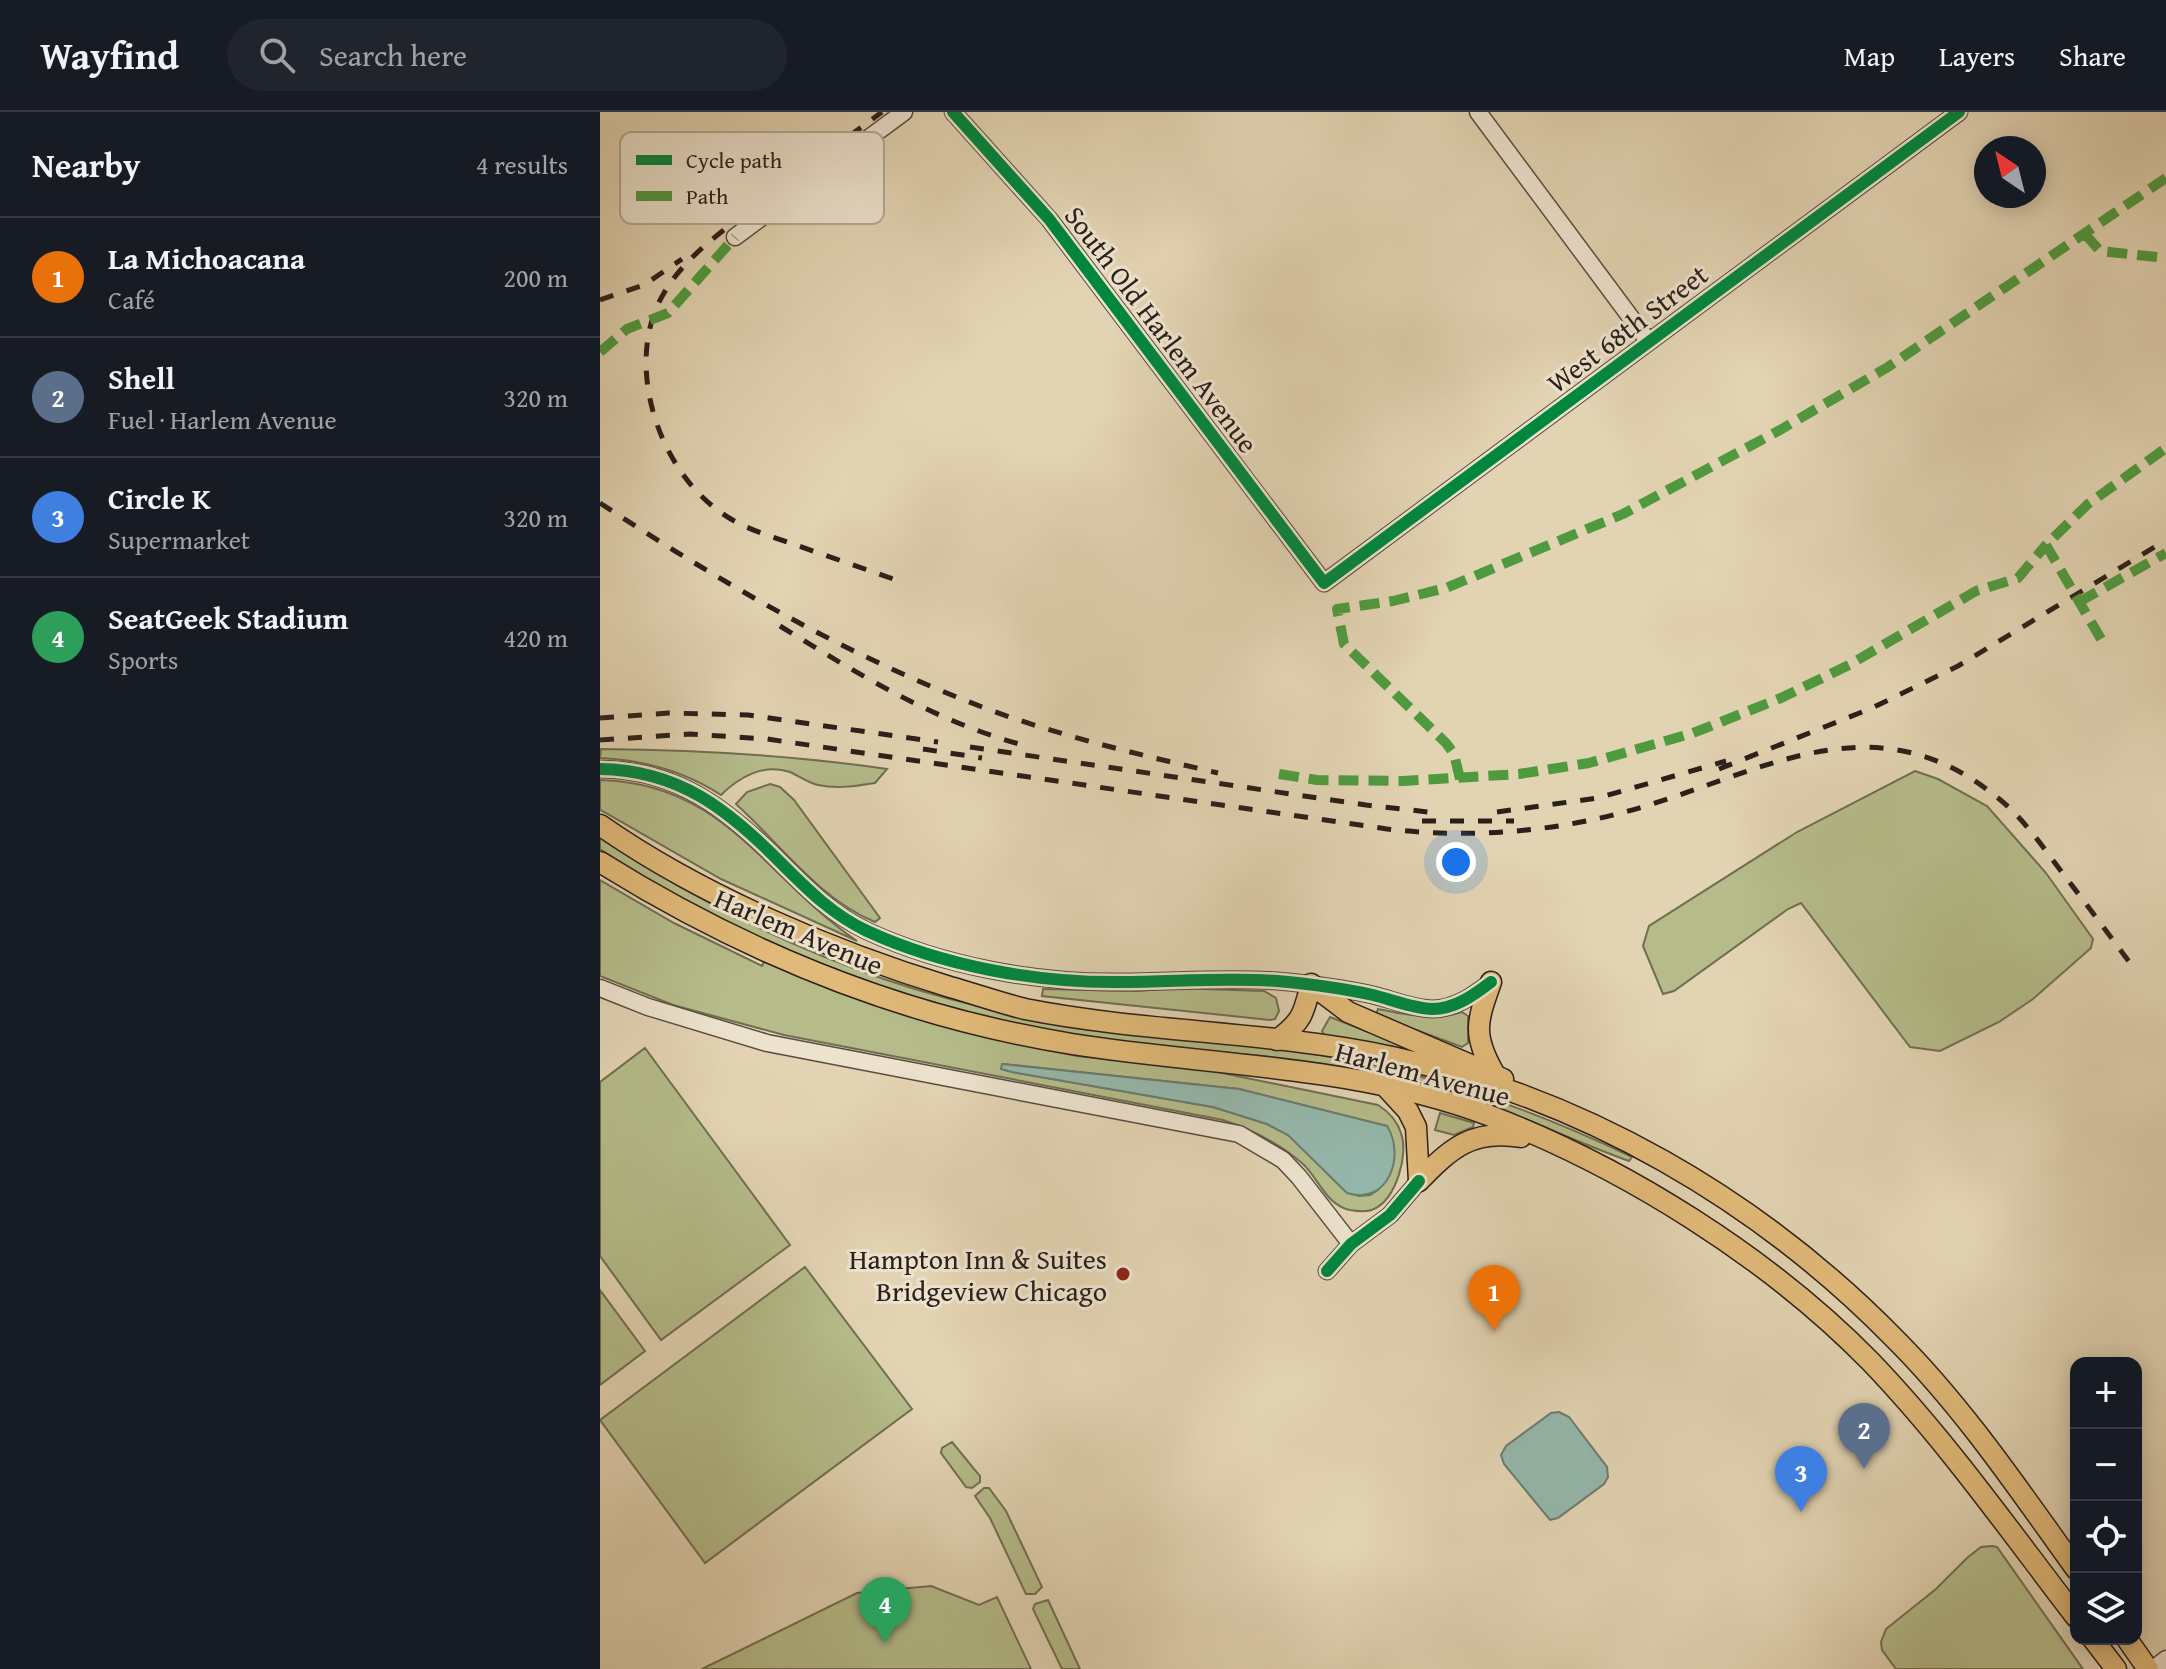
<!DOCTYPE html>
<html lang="en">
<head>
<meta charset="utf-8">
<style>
  body { margin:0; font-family:"Gentium Book Plus",serif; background:#20242c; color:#f1f3f6 }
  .controls { position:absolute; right:24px; bottom:24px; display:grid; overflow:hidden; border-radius:16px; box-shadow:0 4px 20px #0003 }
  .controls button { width:72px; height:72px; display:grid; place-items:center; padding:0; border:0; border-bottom:2px solid #363941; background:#171b24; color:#f1f3f6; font:40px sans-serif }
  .compass { position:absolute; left:1374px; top:24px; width:72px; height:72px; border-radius:50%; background:#171b24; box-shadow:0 4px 20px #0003; rotate:325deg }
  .you { position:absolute; left:856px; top:750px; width:28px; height:28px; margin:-20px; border:6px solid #fff; border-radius:50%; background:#1a73e8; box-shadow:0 0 0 12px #1a73e833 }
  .badge { display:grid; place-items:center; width:52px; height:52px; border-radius:50%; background:#8c9099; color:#fff; font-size:26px; font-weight:700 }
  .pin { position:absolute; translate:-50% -66px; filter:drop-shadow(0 2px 4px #0008) }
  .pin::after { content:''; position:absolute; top:42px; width:28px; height:24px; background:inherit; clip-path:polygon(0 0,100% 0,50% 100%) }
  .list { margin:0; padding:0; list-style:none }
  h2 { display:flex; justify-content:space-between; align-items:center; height:104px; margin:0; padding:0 32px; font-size:34px }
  h2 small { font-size:26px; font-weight:400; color:#9ea1a6 }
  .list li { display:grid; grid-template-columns:52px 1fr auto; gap:24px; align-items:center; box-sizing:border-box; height:120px; padding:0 32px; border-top:2px solid #363941 }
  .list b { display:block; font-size:30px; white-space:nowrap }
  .list p { margin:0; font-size:26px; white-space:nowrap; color:#9ea1a6 }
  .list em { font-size:26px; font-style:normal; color:#9ea1a6 }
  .icon { flex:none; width:44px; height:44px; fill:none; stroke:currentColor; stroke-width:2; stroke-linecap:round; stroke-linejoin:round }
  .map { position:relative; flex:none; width:1566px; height:1557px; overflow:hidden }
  header { display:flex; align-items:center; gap:48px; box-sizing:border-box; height:112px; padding:0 40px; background:#171b24; border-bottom:2px solid #363941 }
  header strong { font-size:38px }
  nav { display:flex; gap:44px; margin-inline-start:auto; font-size:28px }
  .search { width:560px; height:72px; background:#20242c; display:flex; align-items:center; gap:20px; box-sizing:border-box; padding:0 28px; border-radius:44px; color:#9ea1a6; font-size:30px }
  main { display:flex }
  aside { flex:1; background:#171b24 }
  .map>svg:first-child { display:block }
  .green { fill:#b5bc8a; stroke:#706e52; stroke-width:2; fill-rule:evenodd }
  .water { fill:#95b8ac; stroke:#6b7b71; stroke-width:2 }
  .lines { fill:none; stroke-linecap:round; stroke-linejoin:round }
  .minor-casing { stroke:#594c3f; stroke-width:19 }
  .major-casing { stroke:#2b1f19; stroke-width:23 }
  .minor { stroke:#ece2cd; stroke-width:16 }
  .major { stroke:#e1ba79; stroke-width:20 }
  .rail { stroke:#2b1f19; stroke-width:5; stroke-dasharray:14 14; stroke-linecap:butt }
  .quiet { stroke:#4f9a3e; stroke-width:10; stroke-dasharray:20 10; stroke-linecap:butt }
  .cycleway-casing { stroke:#ece2cd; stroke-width:17 }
  .cycleway { stroke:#00873e; stroke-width:12 }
  .poi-dot { fill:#8f2418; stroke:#ece2cd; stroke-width:3 }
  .labels { text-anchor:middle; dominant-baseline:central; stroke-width:6; stroke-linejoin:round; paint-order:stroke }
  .street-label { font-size:28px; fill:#2b1f19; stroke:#ece2cd }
  .poi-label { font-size:28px; fill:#2b1f19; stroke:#ece2cd; text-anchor:end }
  .key { fill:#ece2cd; stroke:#b2a897; stroke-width:2 }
  .key-label { font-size:22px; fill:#2b1f19 }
</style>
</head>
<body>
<header>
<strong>Wayfind</strong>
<div class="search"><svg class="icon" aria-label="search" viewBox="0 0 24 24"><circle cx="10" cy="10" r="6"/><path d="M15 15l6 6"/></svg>Search here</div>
<nav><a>Map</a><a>Layers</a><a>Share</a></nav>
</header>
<main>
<aside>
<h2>Nearby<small>4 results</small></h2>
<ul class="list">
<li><span class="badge" style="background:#e8710a">1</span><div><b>La Michoacana</b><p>Café</p></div><em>200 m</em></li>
<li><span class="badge" style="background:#5c6f8a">2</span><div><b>Shell</b><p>Fuel · Harlem Avenue</p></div><em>320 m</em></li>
<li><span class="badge" style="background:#3f7fe0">3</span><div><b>Circle K</b><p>Supermarket</p></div><em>320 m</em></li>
<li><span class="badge" style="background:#2e9e5b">4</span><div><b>SeatGeek Stadium</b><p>Sports</p></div><em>420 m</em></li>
</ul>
</aside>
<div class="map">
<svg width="1566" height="1557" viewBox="0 0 1566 1557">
  <rect width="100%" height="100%" fill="#e2d3b2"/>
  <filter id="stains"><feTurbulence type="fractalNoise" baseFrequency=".0025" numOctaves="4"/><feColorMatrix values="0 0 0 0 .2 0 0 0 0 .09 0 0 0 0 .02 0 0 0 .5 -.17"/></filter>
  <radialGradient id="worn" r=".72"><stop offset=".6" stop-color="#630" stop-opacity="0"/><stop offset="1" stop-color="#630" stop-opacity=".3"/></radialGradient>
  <!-- green -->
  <path class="green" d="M1,637C97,638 192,643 287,657L275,671C257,674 237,677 218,673C208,671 199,664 190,660C164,651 139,665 121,683C84,659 44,648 0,646Z
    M1315,659L1338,667L1387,694L1446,761L1493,827L1491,836L1433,887L1399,910L1340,939L1310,935L1201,791L1188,797L1074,879L1063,882L1043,834L1049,814L1197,720Z
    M0,668C125,671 165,766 257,829L121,767L4,700L0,698Z
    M170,672L180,675L194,688L280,806L275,810C219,787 180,732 136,692L147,680Z
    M0,726C124,807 264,872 410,901C435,906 462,908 488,912C572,922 657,930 740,946C843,965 938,1000 1032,1045L1029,1049C987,1034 947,1015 905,1000C855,980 800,966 747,956C662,940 574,939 488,925C314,898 148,834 0,737Z
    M0,768L74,811L162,854L165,848L238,880L382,924L477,944L608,958L778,993C789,1000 797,1008 801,1021C809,1042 796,1087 774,1097C768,1100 756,1099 750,1098C726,1093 719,1067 703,1052C679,1031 653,1018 623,1008L184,923L73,893L0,864ZM403,952L639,977L787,1014L778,1078L770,1083L758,1084L688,1023L667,1012L613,995L412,960L402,957Z
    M574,876L664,879L676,886L679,899L675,907L670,908L442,884L443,877L537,879Z
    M778,897C808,903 833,909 862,900L868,904V931L862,935L776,903Z
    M730,905L812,937L811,941L724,923L722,919Z
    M45,936L190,1133L61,1228L0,1144V970Z
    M840,1001L874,1011L873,1015L854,1023L835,1018Z
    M205,1155L312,1297L105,1451L0,1308Z
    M0,1178L45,1239L0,1273Z
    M352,1330L380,1364V1370L372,1376L366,1375L341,1341L342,1336Z
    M384,1376H389L406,1399L442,1475L435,1482H426L390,1406L375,1384Z
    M1392,1434L1397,1435L1483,1557H1296L1282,1538L1281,1530L1286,1517L1336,1477L1367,1446L1381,1435Z
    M331,1474L379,1493L397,1485L431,1557H102L257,1481Z
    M448,1488L480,1557H462L433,1497L435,1492Z"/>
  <!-- water -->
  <path class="water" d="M402,952L639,977L787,1014C806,1044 788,1094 747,1081L688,1023L667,1012L613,995L412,960L401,957Z
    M959,1300L969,1305L1007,1355L1008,1365L1004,1372L958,1406L950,1408L904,1352L901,1343L906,1334L951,1301Z"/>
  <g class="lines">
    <!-- minor casing -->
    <g class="minor-casing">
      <path id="minor" d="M353,0L449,107L724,471L1359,0
        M878,0L1049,230
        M135,125L304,0
        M0,657C79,658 129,698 182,752C208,778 233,803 267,819C343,854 436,871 520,870C573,870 625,865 677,869C710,872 742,876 773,883C793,888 812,896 832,897C855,897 874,883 891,870
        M0,876L48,895L167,931L639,1022L683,1048L699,1065L751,1132
        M727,1159L751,1132L790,1103L819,1069
        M1553,1557L1566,1547"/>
    </g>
    <!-- major casing -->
    <g class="major-casing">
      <path id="major" d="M0,713C100,783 234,840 350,875C375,882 400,891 425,897C546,921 671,919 792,945C983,986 1159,1088 1295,1227C1364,1296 1419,1378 1476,1457
        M0,750C144,840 304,905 472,932C611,954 755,953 888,1003C1024,1055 1168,1145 1270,1249C1346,1328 1409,1418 1476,1505
        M891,870C877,909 872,923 894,961
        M677,928C702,910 704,901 711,872L748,900L903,967
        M786,975L808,999L816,1015L819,1069
        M819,1069C851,1036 872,1017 921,1025
        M1493,1527L1516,1557
        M1527,1527L1548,1557"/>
    </g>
    <!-- minor -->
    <use href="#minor" class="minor"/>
    <!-- major -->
    <use href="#major" class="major"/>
    <!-- rail -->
    <path class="rail" d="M146,101C116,124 83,148 64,181C23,249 57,355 119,399C141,416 170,424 196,433C230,445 265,457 299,469
      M137,107L282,0
      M0,188L44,173L82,147
      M0,391C123,472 251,546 390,598C464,625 541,643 618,661
      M180,514C258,562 334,609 423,633
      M0,606L69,601L148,603L338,630
      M0,628L90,622L167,627L787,717C866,726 944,721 1021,701C1152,667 1267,583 1393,682C1421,703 1440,731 1461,759C1484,789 1507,820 1530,851
      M370,635L766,693L837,701
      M323,637L382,646
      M1119,657L1272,596L1358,554L1566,428
      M897,700L998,686L1126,649
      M822,709H914"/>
    <!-- quiet -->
    <path class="quiet" d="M1485,122L1500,139L1566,146
      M0,240L27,217L68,201L135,125
      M1479,490L1566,441
      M1501,527L1446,433L1488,392L1566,336
      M679,662L717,668L803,669L919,662L989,651L1093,621L1181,586L1249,553L1376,479L1418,466L1446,433
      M860,667L854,642L846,631L744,532L737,497L793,489L846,476L1023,402L1180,318L1288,255L1566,66"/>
    <!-- cycleway casing -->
    <g class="cycleway-casing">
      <path id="cycleway" d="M353,0L449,107L724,471L1359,0
        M0,657C79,658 129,698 182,752C208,778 233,803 267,819C343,854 436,871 520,870C573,870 625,865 677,869C710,872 742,876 773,883C793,888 812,896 832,897C855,897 874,883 891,870
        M727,1159L751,1132L790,1103L819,1069"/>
    </g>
    <!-- cycleway -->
    <use href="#cycleway" class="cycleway"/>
  </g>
  <!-- markers -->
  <circle class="poi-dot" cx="523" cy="1162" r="8"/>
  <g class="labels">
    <!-- street labels -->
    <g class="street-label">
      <text transform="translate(1027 216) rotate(-37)">West 68th Street</text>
      <text transform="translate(562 217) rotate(53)">South Old Harlem Avenue</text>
      <text transform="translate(199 819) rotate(23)">Harlem Avenue</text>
      <text transform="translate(823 961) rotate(15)">Harlem Avenue</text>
    </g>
    <!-- poi labels -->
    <g class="poi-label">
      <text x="507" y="1146">Hampton Inn &amp; Suites<tspan x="507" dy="32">Bridgeview Chicago</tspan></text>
    </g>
  </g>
  <!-- legend -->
  <rect x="20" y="20" width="264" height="92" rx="12" class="key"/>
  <rect x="36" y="43" width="36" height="10" fill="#00873e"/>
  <rect x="36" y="79" width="36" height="10" fill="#4f9a3e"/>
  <g class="key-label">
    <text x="86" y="56">Cycle path</text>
    <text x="86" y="92">Path</text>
  </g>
  <rect width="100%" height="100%" filter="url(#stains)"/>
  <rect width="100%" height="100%" fill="url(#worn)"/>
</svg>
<div class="controls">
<button>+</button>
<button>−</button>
<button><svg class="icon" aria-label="locate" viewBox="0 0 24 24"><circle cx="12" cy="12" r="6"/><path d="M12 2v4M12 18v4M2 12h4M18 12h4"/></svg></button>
<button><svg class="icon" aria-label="layers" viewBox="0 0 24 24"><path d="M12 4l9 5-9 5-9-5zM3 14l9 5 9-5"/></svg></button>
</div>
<svg class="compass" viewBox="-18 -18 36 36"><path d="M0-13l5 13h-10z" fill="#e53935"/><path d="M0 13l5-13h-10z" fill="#9ea1a6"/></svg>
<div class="you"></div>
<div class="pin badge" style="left:894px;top:1219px;background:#e8710a">1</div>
<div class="pin badge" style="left:1264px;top:1357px;background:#5c6f8a">2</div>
<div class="pin badge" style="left:1201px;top:1400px;background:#3f7fe0">3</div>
<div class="pin badge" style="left:285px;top:1531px;background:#2e9e5b">4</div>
</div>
</main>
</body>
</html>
